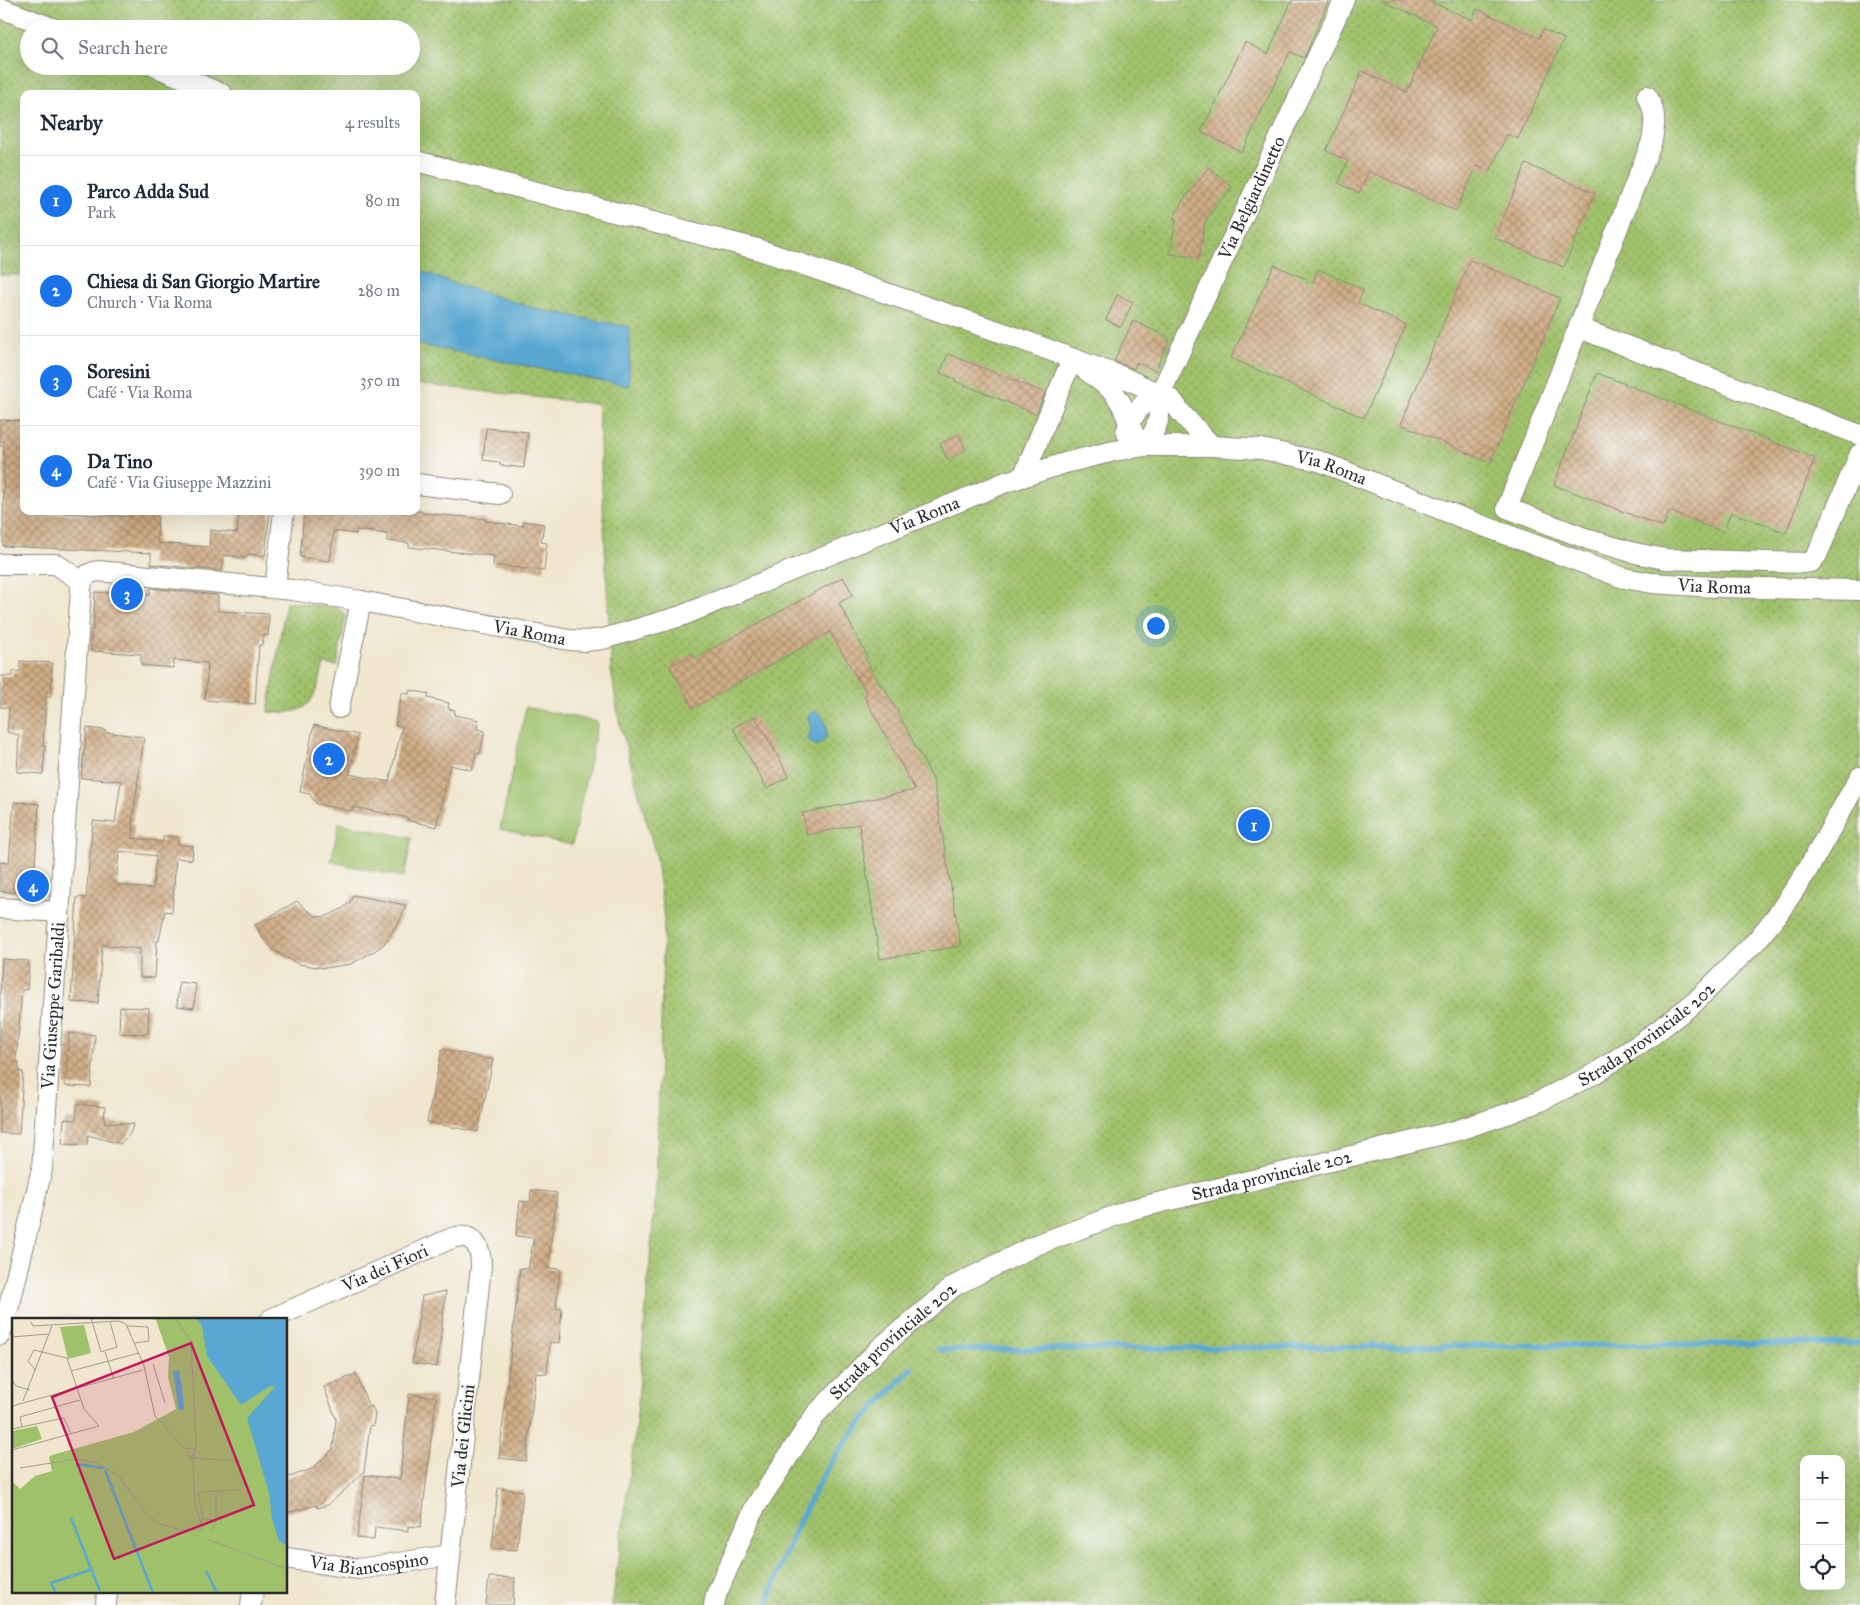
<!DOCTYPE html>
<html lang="en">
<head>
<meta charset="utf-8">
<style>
  body { margin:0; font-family:"IM FELL Great Primer",serif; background:#f6f6f7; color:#1f2937 }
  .controls { position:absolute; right:15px; bottom:15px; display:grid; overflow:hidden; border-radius:10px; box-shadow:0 5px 20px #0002 }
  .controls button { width:45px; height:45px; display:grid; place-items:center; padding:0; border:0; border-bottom:1px solid #e0e1e3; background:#fff; color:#1f2937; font:25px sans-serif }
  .you { position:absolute; left:1155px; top:625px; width:18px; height:18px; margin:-12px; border:4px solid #fff; border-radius:50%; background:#1a73e8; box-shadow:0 0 0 8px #1a73e833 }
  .badge { display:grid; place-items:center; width:32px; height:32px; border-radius:50%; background:#1a73e8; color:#fff; font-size:16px; font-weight:700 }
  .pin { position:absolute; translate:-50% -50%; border:2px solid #fff; box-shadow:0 1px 5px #0006 }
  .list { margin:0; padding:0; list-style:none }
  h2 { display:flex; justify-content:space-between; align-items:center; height:65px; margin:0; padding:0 20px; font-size:21px }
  h2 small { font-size:16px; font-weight:400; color:#747a83 }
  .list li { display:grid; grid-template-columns:32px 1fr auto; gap:15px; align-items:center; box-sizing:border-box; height:90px; padding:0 20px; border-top:1px solid #e0e1e3 }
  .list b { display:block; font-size:19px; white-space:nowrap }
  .list p { margin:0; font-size:16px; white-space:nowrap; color:#747a83 }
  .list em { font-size:16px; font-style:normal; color:#747a83 }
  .icon { flex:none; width:28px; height:28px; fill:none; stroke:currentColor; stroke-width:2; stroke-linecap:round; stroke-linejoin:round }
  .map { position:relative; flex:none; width:1860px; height:1605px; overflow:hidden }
  .search { position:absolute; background:#fff; box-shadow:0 5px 20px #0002; left:20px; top:20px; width:400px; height:55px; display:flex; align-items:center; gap:12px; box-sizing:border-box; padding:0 18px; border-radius:28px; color:#747a83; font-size:19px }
  .panel { position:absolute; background:#fff; box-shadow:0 5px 20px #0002; left:20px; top:90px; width:400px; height:425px; border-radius:10px }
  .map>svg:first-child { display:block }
  .park { fill:url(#park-dots); stroke:#65764a; fill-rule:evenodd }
  .pitch { fill:#9fc16a; stroke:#65764a }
  .water { fill:#59a7d2; stroke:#42697e }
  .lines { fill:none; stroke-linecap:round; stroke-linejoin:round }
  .stream { stroke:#59a7d2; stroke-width:5.5 }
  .building { fill:url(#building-cross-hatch); fill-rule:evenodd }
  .minor-casing { stroke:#8e887c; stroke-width:22 }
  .minor { stroke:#fff; stroke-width:20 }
  .labels { text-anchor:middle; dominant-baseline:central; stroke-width:4; stroke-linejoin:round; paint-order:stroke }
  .street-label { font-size:18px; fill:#2b2b2b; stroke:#f6f6f2 }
  .inset-river { fill:none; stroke:#59a7d2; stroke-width:2.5 }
  .inset-road { fill:none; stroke:#a19b8d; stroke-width:1 }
  .view { fill:#c2185b; fill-opacity:0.15; stroke:#c2185b; stroke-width:2.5 }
  .inset-edge { fill:none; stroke:#2b2b2b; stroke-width:2.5 }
</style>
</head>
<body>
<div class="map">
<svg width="1860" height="1605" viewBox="0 0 1860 1605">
  <defs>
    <pattern id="park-dots" width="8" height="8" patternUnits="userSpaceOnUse" patternTransform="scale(1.25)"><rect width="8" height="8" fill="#9fc16a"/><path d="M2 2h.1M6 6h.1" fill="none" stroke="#829d57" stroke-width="1.8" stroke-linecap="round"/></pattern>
    <pattern id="building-cross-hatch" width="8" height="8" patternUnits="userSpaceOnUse" patternTransform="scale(1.25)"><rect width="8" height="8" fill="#d0ad86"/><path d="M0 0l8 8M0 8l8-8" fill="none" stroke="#a98d6e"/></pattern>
  </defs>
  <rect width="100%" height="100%" fill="#f6f6f2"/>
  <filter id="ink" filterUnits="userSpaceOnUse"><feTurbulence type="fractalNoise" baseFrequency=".02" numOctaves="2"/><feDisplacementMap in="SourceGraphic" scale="10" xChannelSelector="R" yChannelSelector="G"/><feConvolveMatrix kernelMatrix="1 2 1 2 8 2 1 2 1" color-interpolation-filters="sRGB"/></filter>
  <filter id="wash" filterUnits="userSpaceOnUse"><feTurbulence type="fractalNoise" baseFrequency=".0096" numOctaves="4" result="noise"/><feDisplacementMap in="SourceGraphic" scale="20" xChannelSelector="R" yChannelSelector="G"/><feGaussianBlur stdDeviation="1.12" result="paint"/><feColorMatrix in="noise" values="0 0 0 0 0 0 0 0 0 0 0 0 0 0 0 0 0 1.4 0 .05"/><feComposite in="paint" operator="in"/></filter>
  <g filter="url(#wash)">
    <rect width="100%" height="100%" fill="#f0e6ce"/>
    <!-- park -->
    <path class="park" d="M0,0H1860V1605H612L636,1425L656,1188L664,919L655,853L619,721L611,669L598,404L416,384V94H24V275H0ZM29,29H411V66H29ZM1804,1459H1841V1586H1804Z
      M286,602L336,607L345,614V620L337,666L324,664C313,703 312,715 268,712Z"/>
    <!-- pitch -->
    <path class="pitch" d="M526,707L598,722L572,845L500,829Z
      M339,823L412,838L404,877L331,862Z"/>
    <!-- water -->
    <path class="water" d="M416,267L421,271L453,283L537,309L630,327L629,386L416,344Z
      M817,711C828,720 833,742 815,745L808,740L811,728L808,717L810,714Z"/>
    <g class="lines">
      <!-- stream -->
      <path class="stream" d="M939,1350L1860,1343
        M767,1605C783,1555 803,1508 831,1463C853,1428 884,1398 912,1368"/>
    </g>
    <g id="blocks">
      <!-- building -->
      <path class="building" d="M1292,0H1329L1304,58L1290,52L1242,152L1201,132L1245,42L1268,54Z
        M1381,0H1427L1472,20L1477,9L1539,38L1543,29L1564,39L1518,139L1507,134L1490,172L1477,166L1456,211L1369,171L1359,193L1338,183L1348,161L1326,151L1362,71L1407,92L1437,26Z
        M1526,164L1595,193L1564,267L1495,238Z
        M1209,167L1232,187L1210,213L1205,223L1199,258L1170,254L1176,219L1173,218L1186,195L1187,196Z
        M1470,260L1560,298L1490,463L1401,424Z
        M1274,265L1313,282L1318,269L1364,290L1358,303L1406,325L1364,418L1231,358Z
        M1117,295L1133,302L1121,327L1106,320Z
        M1133,321L1170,338L1155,371L1137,362L1134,369L1114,361Z
        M948,354L1045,393L1036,414L955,381V379L940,373Z
        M1597,373L1815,458L1786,533L1731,512L1723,532L1669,511L1663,527L1554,485Z
        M0,420L24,421V511H46V514L61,513L131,517V511H158L157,543L209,547L210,530L237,533L239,511H270L265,556L247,554V558L224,555L222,571L151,564V553L3,546L4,446H0Z
        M486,428L528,432L524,468L500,465V462L483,460Z
        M958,434L966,450L948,460L940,444Z
        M304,511H422V513L486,519L485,521L523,526V521L544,524L541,542L547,543L544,571L493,565L494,556L409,547V543L387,541V534L356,530V534L334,531L330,561L300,557Z
        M843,577L853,595L839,603L868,657L865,658L881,686L883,685L933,779L961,946L880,959L859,824L807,835L803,813L915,790L864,696L867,694L830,632L693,708L670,666L692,654L695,658Z
        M150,588L218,595V611L269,614L268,636L263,635L262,645H259L255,704L205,700L208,663L174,660L173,668L141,665V654L90,651L91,630H93L95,592L150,595Z
        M20,661L52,663L51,697H46L43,746H45L43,774L17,772L19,735L7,732L9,708L0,707V676H13V671L20,672Z
        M410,690L429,694L428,698L449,703L448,709L455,710L454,715L479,720L477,729L485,731L480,754L476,753L472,770L450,765L436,827L407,820L408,818L353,807L352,811L316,804L310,794L300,792L314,725L358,735L349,774L389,782L402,727L395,725L402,693L409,694Z
        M755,716L789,776L767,789L733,728Z
        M87,728L105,730V732L144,737L132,824L134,825L133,838L163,842V836L178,837V844L193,846L192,860L176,858L172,912L165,911L159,941H157L155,978L140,977V949L102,945L98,1003L71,1002L77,897L86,898L93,821L115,823L121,781L81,778ZM119,851L156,856L153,889L116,885Z
        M14,802L39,804L33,894L0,891V862L9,863Z
        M353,895L406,905L400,920L384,944L373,952L351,964L324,968L298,964L273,950L263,938L255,925L297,901L308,911L316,916L325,917L342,909L350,902Z
        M2,959L29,961L27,990L22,989L16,1062H19V1072H23L19,1134L0,1133V991Z
        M179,982L196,984L194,1008L177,1006Z
        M120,1007L149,1008L148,1034L119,1033Z
        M69,1033L95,1035L91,1087L65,1086Z
        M442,1049L493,1060L478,1132L427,1122Z
        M77,1104L105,1107L104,1122L134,1124L129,1135L120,1144L88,1135L87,1145L62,1144L64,1119L76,1120Z
        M531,1190L557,1193L548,1268L560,1269L556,1308L562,1309L559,1343L550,1342L547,1374L536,1373L526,1461L499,1458L520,1268L528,1269L534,1238L516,1236L520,1201L530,1202Z
        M446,1291L437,1367L412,1363L422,1296Z
        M356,1374L369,1407L372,1406L375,1414L373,1426L370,1425L364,1472L328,1505L317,1508V1505L286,1513V1478L312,1469L333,1449L336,1419L324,1387Z
        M409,1394L436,1397L421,1527L408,1526V1531L375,1527L374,1540L357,1538L365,1475L400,1479Z
        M498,1488L523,1491L517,1550L492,1548Z
        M489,1577L515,1578L513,1605H486Z"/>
    </g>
  </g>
  <g filter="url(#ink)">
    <use href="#blocks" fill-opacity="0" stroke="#8e887c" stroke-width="1"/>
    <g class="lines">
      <!-- minor casing -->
      <g class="minor-casing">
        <g id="minor">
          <path d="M0,8L55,29"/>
          <path d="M154,66L222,94"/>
          <path d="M1647,96C1657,112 1655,127 1651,144L1507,508L1590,540L1635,553L1665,559L1805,563L1811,562L1817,555L1860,454"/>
          <path d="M416,161L757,249L1006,334L1125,378L1172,400L1182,414L1212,446"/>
          <path d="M1579,328L1860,435"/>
          <path d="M1126,432C1133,414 1142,401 1160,394"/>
          <path id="s1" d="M1145,446C1159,426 1160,418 1160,394L1344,0"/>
          <path d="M1023,477L1072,359L1113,391L1122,405L1134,435L1145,446"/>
          <path d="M416,484L500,494"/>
          <path d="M0,564H56L82,582"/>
          <path d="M275,588L284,511"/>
          <path d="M339,708L361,601"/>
          <path d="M0,908L59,912"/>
          <path id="s2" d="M271,1319L452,1238C474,1232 481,1247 481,1266L445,1605"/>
          <path id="s3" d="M0,1335L11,1299L42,1169L81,588C83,577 87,573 98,571L292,590L361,601L569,640L585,641L603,639L681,616L1006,482L1065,463L1114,451L1145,446H1212L1261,449L1319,461L1470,521L1624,578L1652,583L1714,587L1860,590"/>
          <path id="s4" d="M286,1558L359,1569L450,1555"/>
          <path d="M106,1605L107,1591"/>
          <path d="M251,1605L253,1591"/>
          <path id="s5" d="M714,1605L716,1595L755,1507L816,1414L880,1348L954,1286L1036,1245L1133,1209L1455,1131L1510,1113L1540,1101L1594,1074L1647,1039L1695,1002L1757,940L1778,914L1805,874L1860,777"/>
        </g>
      </g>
      <!-- minor -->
      <use href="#minor" class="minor"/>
    </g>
  </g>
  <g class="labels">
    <!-- street labels -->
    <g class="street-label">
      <text stroke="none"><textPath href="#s1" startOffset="272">Via Belgiardinetto</textPath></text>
      <text stroke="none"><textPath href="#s3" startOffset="2056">Via Roma</textPath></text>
      <text stroke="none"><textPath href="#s3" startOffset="1635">Via Roma</textPath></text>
      <text stroke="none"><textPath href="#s3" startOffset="2460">Via Roma</textPath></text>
      <text stroke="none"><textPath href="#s3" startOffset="1216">Via Roma</textPath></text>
      <text stroke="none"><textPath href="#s3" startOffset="335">Via Giuseppe Garibaldi</textPath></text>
      <text stroke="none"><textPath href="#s5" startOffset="1149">Strada provinciale 202</textPath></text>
      <text stroke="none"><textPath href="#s5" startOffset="744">Strada provinciale 202</textPath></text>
      <text stroke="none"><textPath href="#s2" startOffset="125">Via dei Fiori</textPath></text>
      <text stroke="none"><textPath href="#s5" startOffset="324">Strada provinciale 202</textPath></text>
      <text transform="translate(463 1436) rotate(-84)">Via dei Glicini</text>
      <text stroke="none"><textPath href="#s4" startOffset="84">Via Biancospino</textPath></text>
    </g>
  </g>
  <!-- overview -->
  <g transform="translate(12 1318)">
    <rect width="275" height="275" fill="#f0e6ce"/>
    <path d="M25,108L30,121L0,131V113Z" fill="#9fc16a"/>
    <path d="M134,0H275V275H0V163L8,171L23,158L40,153L37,139L40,137L122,114L164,91L156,59L157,39L144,2ZM72,7L79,35L56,41L48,9Z" fill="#9fc16a"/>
    <path d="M184,0H275V228L267,223L260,201L257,175L235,100L263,69L258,68L229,87L195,38L190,8ZM161,53H167L170,70L172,91L167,93Z" fill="#59a7d2"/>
    <path class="inset-river" d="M64,146L91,150M93,152L141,275M59,200L88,273M194,253L205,275M44,275L39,265L78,252"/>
    <path class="inset-road" d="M79,0L89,34L105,29L98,4M163,0L179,23L184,124L181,146M19,4L21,8L107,3L114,6L132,48L143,98L175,133L181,146L183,186L191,211M115,8L136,9L137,23L123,25M0,19L36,16M93,34L102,61M141,46L153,85M59,53L127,35M0,62L4,68L18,72M11,83L40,8M0,88L131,52M10,109L8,99L68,82M0,111L52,100L59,116M172,130L184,131L179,140M0,132L87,108L72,91L55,40L22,32L16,43L24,53M179,140L229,143M8,150L64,141L83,144L106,157L133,194L146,205L168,212H190M204,202L191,201L186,174L226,172M200,213L204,204V174M195,221L275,251"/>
    <path class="view" d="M179,25L242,187L102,241L40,79Z"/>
    <rect width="275" height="275" class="inset-edge"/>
  </g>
</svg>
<div class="controls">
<button>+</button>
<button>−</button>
<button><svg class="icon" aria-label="locate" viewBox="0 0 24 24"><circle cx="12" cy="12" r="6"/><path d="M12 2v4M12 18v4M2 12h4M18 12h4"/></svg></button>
</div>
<div class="you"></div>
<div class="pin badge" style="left:1254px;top:825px">1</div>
<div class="pin badge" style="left:329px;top:759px">2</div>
<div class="pin badge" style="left:127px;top:594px">3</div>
<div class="pin badge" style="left:33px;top:886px">4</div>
<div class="search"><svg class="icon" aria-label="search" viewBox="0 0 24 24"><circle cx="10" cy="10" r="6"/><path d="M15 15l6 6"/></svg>Search here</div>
<section class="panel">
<h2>Nearby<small>4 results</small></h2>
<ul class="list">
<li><span class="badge">1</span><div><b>Parco Adda Sud</b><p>Park</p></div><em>80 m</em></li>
<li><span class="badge">2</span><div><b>Chiesa di San Giorgio Martire</b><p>Church · Via Roma</p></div><em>280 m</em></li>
<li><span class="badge">3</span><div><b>Soresini</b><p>Café · Via Roma</p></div><em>350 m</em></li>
<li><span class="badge">4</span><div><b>Da Tino</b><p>Café · Via Giuseppe Mazzini</p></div><em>390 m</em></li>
</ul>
</section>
</div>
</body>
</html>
